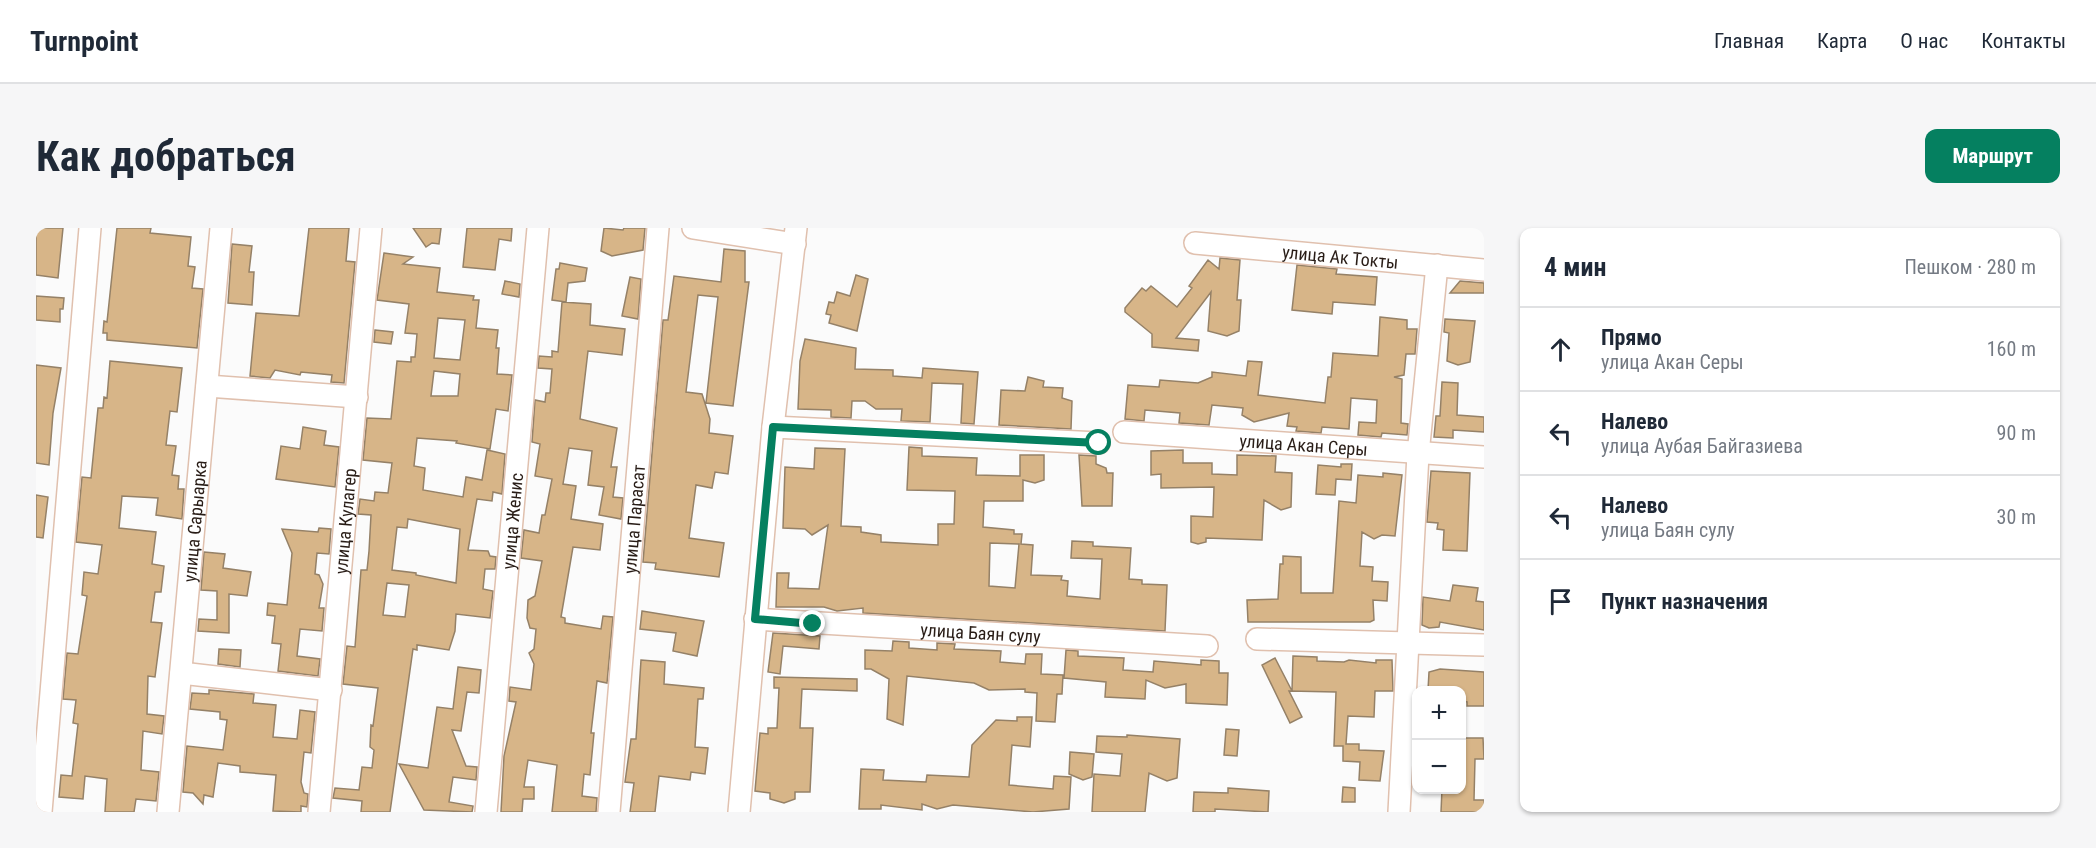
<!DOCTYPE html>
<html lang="ru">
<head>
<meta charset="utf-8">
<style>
  body { margin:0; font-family:"Roboto Condensed",sans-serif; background:#f6f6f7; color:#1f2937 }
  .controls { position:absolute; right:18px; bottom:18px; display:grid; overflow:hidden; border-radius:12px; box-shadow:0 2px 4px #0004 }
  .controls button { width:54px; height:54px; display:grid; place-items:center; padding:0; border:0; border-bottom:2px solid #e0e1e3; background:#fff; color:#1f2937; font:30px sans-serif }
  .stop { position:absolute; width:18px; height:18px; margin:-14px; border:4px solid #058060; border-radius:50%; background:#fff }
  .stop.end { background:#058060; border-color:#fff; box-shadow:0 2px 6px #0008 }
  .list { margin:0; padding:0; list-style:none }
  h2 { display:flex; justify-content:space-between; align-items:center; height:78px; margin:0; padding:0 24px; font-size:26px }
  h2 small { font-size:20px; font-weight:400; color:#747a83 }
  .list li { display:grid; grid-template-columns:39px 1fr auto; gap:18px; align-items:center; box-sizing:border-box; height:84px; padding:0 24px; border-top:2px solid #e0e1e3 }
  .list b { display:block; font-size:22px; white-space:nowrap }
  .list p { margin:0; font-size:20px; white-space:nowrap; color:#747a83 }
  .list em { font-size:20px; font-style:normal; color:#747a83 }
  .icon { flex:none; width:33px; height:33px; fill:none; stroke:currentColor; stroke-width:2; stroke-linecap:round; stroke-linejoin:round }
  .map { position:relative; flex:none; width:1448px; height:584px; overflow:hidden; border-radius:12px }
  header { display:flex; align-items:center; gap:36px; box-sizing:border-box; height:84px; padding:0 30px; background:#fff; border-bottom:2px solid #e0e1e3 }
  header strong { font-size:28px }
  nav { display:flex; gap:33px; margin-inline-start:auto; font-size:21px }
  .intro { display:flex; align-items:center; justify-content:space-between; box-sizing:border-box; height:144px; padding:0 36px }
  h1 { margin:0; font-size:42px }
  .button { padding:15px 27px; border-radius:12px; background:#058060; color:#fff; font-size:21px; font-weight:700 }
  main { display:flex; gap:36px; padding:0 36px }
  aside { flex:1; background:#fff; border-radius:12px; box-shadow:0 2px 4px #0004 }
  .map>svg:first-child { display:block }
  .building { fill:#d7b588; stroke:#958167; stroke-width:1.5; fill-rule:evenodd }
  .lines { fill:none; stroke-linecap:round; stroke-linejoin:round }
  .minor-casing { stroke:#e0c0ae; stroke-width:24 }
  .minor { stroke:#fff; stroke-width:21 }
  .route { stroke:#058060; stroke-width:8 }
  .labels { text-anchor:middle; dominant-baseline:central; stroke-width:4.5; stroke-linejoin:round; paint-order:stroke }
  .street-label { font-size:18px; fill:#291d17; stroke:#fbfbfb }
</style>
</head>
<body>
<header>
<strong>Turnpoint</strong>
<nav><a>Главная</a><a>Карта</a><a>О нас</a><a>Контакты</a></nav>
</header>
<div class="intro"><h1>Как добраться</h1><a class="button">Маршрут</a></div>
<main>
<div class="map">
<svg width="1448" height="584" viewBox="0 0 1448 584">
  <rect width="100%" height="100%" fill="#fbfbfb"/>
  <!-- building -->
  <path class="building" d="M0,0H27L22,50L0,47Z
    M81,0H115L114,5L155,9L152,38L159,39L156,60L167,61L161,120L71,112V105H67L68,93L71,94Z
    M273,0H313L310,33L319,34L308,155L295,154L296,147L265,144L264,147L239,142L234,150L214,148L220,85L263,88Z
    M377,0H405L403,16L396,15L390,19Z
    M431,0H476L475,13L463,11L459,42L427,39Z
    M568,0L587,2L588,0H609L607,22L576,28L565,23Z
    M196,16L216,18L213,44H218L216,77L192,75Z
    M688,21L709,23V54H713L697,178L670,175L682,69L662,67L650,164L666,166L674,191L673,205L697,208L692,246L679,244L676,260L660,257L653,310L688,315L683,349L619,341L620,335L607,334L627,92H632L638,48L685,54Z
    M348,25L377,29L367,36L404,40L401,64L438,68L437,72H443L440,100L462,102L460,120H463L461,146L476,147L472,183L460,181L454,221L420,215L421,213L381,210L378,238L389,240L387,262L427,269L430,249L446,252L451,222L469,226L466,266L457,264L456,273L441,271L432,322L452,323L454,328L460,329L459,341H449L447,361L457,363L454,390L420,386L419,403L413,422L381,417V422L377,421L354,584H325L326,573L297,570L299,560L323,562L326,539L336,540L338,522L334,519L335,497L337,498L342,460L307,456L311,418L319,419L325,342H331L333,323L335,287L322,286L324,271L338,273L339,264L352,265L356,235L327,232L331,190L355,191L361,133L375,134V129H379L381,106L369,105L373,76L341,72ZM402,90L429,92L424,132L398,130ZM398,143L424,146L422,168H395ZM372,291L424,301L420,355L380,347V345L356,342L361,299L371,300ZM351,355L373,357L369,389L347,387Z
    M1184,30L1204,32L1201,72H1205L1203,103L1191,108L1172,103L1175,64L1140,110L1163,112L1162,123L1116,119V106L1089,84V80L1106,60L1110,63L1115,58L1141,79L1156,60L1153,58L1172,32L1183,41Z
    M524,35L551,40L549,53L532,55L530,74L516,72L520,41H523Z
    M1261,37L1301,41L1300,46L1341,49L1339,77L1297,74L1296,86L1256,82Z
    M820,47L832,51L821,103L793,95L795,87L790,86L793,74L798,75L801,64L814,68Z
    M594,49L605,51L602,91L586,88Z
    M469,53L484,56L483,69L466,66Z
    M1424,53L1448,55V65H1414Z
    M0,68L28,70L27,81H24V94L0,92Z
    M526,74L555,76L554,97L589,101L586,127L552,123L544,191L581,200L575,239H581L577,269L587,270L585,291L563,287L568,259L552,257L556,223L533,220L527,256L540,258L535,291L567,296L564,322L537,319L525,389L529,390V395L565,401L567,388L577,389L571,455L561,453L555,505H558L554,547L548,546L546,568L561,570L560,584H516L521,537L492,532L488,559H498V571H487L486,584H465L468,528L480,474L473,473L474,459L495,462L498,436L493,425L498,421L500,401L494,400L491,390L492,372L499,368L506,333L485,330L488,302L503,305L506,287H509L516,251L499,248L504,216L496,214L499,172L509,174L510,165H514L516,141L502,140L503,128L516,129V123L522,124Z
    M1344,89L1371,92V101H1381L1379,126H1370L1368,147L1358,149L1366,151L1365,195L1372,196L1371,207L1346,205L1345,209L1322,207L1323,194L1340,195L1341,172L1315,170L1313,201L1286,199L1285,205L1260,203L1261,199L1251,198L1253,185L1218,194L1206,187L1207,180L1176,177L1173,197L1143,195L1144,185L1109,182L1108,193L1089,191L1092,157L1123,159L1124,152L1162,155L1176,149V144L1210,148L1212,133L1226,134L1222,167L1289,175L1292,149H1295L1297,125L1342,128Z
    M1409,91L1439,93L1434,134L1422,137L1411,133L1413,105L1408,104Z
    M339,102L357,104L355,116L338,114Z
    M769,111L820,120L819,141L857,142V148L886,150L887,140L942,144L938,196L925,195L927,156L896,155L894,194L865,193L866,181H840L829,173H816L815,190L795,189V182L762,181L764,133Z
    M74,133L146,140L141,184L134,183L130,217L140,218L136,247L143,248L142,261H148L146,291L120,287L122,270L86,268L83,300L120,304L116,336L128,338L125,364H119L115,394L126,395L119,449L112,448L111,486L128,488L126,506L107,503L105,542L123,544L120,573L100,571L98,584H69L71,551L49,548L47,571L23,569L25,547L36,548L42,496L37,495L40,472L27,471L31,425L42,426L51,368L46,367L48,344L62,346L66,317L40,314L46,249L55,250L62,180H67L68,169L71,170Z
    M0,137L25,140L17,185L13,237L0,235Z
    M992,149L1008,153L1007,159L1027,160L1026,170L1036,173L1035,201L963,197L965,162L989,163Z
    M1406,154L1422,155L1421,187L1448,189V204L1417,202V210L1398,209L1400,188H1404Z
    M267,199L290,203L288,217L303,219L299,259L240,251L245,218L264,221Z
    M873,219L886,220V228L941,230L940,247L984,248V227H1008V252L999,255L987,252V273H948L947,299L978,302V306H986L985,316L997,317L995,347L1026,348L1025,352L1032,353L1031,368L1064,371L1066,331L1035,330L1036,313L1057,314V318L1095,320L1093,351L1106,352V356L1131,357L1129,403L827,385V380L801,383L788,379H740L741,345H753L752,360L783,361L792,297L776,307L769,301L747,300L749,239L778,241L779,220L809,221L805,298L825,299V304L845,307V314L902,317V296H918L919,263L871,262ZM954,315L983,316L979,360L953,358Z
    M1147,222V235H1176V246L1201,247V227L1240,228L1239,244L1256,245L1255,279L1245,282L1228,272L1226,312L1170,310V314L1162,316L1155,314V288L1177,289L1178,259L1125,260V246L1115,247V223Z
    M1043,227L1060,228V236L1070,240L1071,245H1077L1076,278H1046Z
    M1305,236H1316L1315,252L1300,251L1299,267L1280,266L1282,237L1305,239Z
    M1395,243L1434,245L1431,323L1407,322L1408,302L1401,301L1402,295L1391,294Z
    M1347,245L1366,247L1359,308L1346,307L1338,311L1326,304L1324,338L1337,339L1336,353L1352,354L1351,373L1337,372L1338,392L1334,394H1212L1211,372L1242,371L1244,336H1247V328L1265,329V365H1297L1303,273L1320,275L1322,247L1347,249Z
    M0,267L12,269L7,310L0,309Z
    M283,300L295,301L293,326L281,325L279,346L283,347L287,356L283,380H288L286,403L264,401L261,428L284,431L282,448L242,443L245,416L236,415L239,388L231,387L232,375L251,377L256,325L246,301L282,304Z
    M168,324L189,326L187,340L215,344L211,368L193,366V405L162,403L163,391L181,392V363L165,362Z
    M1417,357L1442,360L1440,373L1448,374V402L1404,394L1403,399L1393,400L1386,397L1387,369L1414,373Z
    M606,383L668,393L661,428L637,423L640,405L604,401Z
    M737,405L784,408L783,421L747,418L744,446L732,444Z
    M857,413L873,414V420L901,422V415L919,416L918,421L965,423L964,434L989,436L990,426H1006L1005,446L1027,447L1026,466H1021L1019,494L1000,493L1001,465L989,464V461L953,462L938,455L871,448L867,497L851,491L853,451L835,441H829V422L856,423Z
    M183,421L205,422L204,439L182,436Z
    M1030,422L1042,423V428L1088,430L1087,442L1117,444L1118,433L1165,437V432L1183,433V445H1192L1191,477L1150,475V456L1129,460L1110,452L1109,471L1069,469L1070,454L1028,450Z
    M1257,428L1281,429V433L1308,434L1313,432L1340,435V432H1356L1357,463H1339L1338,489L1312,488L1310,516H1323V522L1348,523L1344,553L1323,552L1324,534L1307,533V518H1298L1300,464L1253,463L1266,489L1254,495L1226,437L1239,430L1256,463Z
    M605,432L629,434L628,456L668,460L667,471H662L659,519L672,520L669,546L655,544L654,552L623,548L619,584H594L598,555L589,554L595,511H600Z
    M422,439L445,442L443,465L431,464L425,503L416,502L430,538L441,539L440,552L417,549L413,574L437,578L436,584L388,582L363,536L392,540L401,479L417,481Z
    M1404,441L1448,444V478H1431V474L1425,473V462H1392L1393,444Z
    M738,449L821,451V463L766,461L764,500H777L774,564H759V571L748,575L734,571V565L719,563L724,505L732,506V500H741L743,460H738Z
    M173,462L218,466L217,475L240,477L237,509L261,511L264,482L279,484L275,525L268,524L265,554L268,565L272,566L271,579L265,578V584L237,583L240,547L204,544V538L182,535L177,569L168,567L167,576L157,565L147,564L151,518L187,522L191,492L184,491V484L154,481L156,465L173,466Z
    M981,489H996L994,519L976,517L973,557L1017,561L1018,548L1035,549L1033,581L997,584L917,577L901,581L886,576V582L845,577V581H823L825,541L848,542L847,552L890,554L891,547L933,549L936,517L960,492L981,493Z
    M1190,501L1203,502L1201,528L1188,527Z
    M1091,507L1144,511L1141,550L1131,553L1113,545L1109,584H1056L1058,546L1084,548L1086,526L1060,524L1061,508L1091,509Z
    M1425,510H1447L1448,531H1439L1438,572H1448V584H1405L1406,561H1425Z
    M1034,524L1058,526L1056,549L1047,552L1033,546Z
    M1307,559L1319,560V574H1306Z
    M1192,560L1233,563L1232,584L1179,581V584H1157L1158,564L1192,565Z"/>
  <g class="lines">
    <!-- minor casing -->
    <g class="minor-casing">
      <g id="minor">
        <path d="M657,0L759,16"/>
        <path id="s1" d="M1159,15L1448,42"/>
        <path d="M171,158L321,169"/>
        <path d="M737,199L1063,215"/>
        <path id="s2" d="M1088,204L1448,229"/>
        <path id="s3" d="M719,391L1171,418"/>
        <path d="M1221,411L1448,417"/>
        <path d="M145,445L295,462"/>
        <path d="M5,584L54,0"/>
        <path id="s4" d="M132,584L185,0"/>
        <path id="s5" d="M283,584L335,0"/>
        <path id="s6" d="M450,584L502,0"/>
        <path id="s7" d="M573,584L622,0"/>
        <path d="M703,584L737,199L760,0"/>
        <path d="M1363,584L1382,226L1401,37"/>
      </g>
    </g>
    <!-- minor -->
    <use href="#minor" class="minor"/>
  </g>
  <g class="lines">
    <!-- route -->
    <path class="route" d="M777,396L719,391L737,199L1063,215"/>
  </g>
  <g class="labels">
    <!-- street labels -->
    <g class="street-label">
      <text stroke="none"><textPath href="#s1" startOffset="146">улица Ак Токты</textPath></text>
      <text stroke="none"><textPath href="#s2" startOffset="180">улица Акан Серы</textPath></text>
      <text stroke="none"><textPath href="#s4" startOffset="292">улица Сарыарка</textPath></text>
      <text stroke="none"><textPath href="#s5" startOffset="292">улица Кулагер</textPath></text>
      <text stroke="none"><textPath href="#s6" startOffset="292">улица Женис</textPath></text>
      <text stroke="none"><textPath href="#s7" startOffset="294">улица Парасат</textPath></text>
      <text stroke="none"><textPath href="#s3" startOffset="226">улица Баян сулу</textPath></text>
    </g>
  </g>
</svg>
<div class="controls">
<button>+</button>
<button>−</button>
</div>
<div class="stop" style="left:1063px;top:215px"></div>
<div class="stop end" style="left:777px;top:396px"></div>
</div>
<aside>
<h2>4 мин<small>Пешком · 280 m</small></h2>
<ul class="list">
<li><svg class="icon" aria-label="ahead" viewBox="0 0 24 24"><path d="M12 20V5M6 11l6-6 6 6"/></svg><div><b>Прямо</b><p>улица Акан Серы</p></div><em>160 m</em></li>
<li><svg class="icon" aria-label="left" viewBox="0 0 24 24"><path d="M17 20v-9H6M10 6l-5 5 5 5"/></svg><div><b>Налево</b><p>улица Аубая Байгазиева</p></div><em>90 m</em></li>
<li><svg class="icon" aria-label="left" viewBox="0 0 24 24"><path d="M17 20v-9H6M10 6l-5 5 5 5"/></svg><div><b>Налево</b><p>улица Баян сулу</p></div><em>30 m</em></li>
<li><svg class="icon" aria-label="arrive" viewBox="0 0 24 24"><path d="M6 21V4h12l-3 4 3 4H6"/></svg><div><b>Пункт назначения</b></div></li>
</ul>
</aside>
</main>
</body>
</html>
